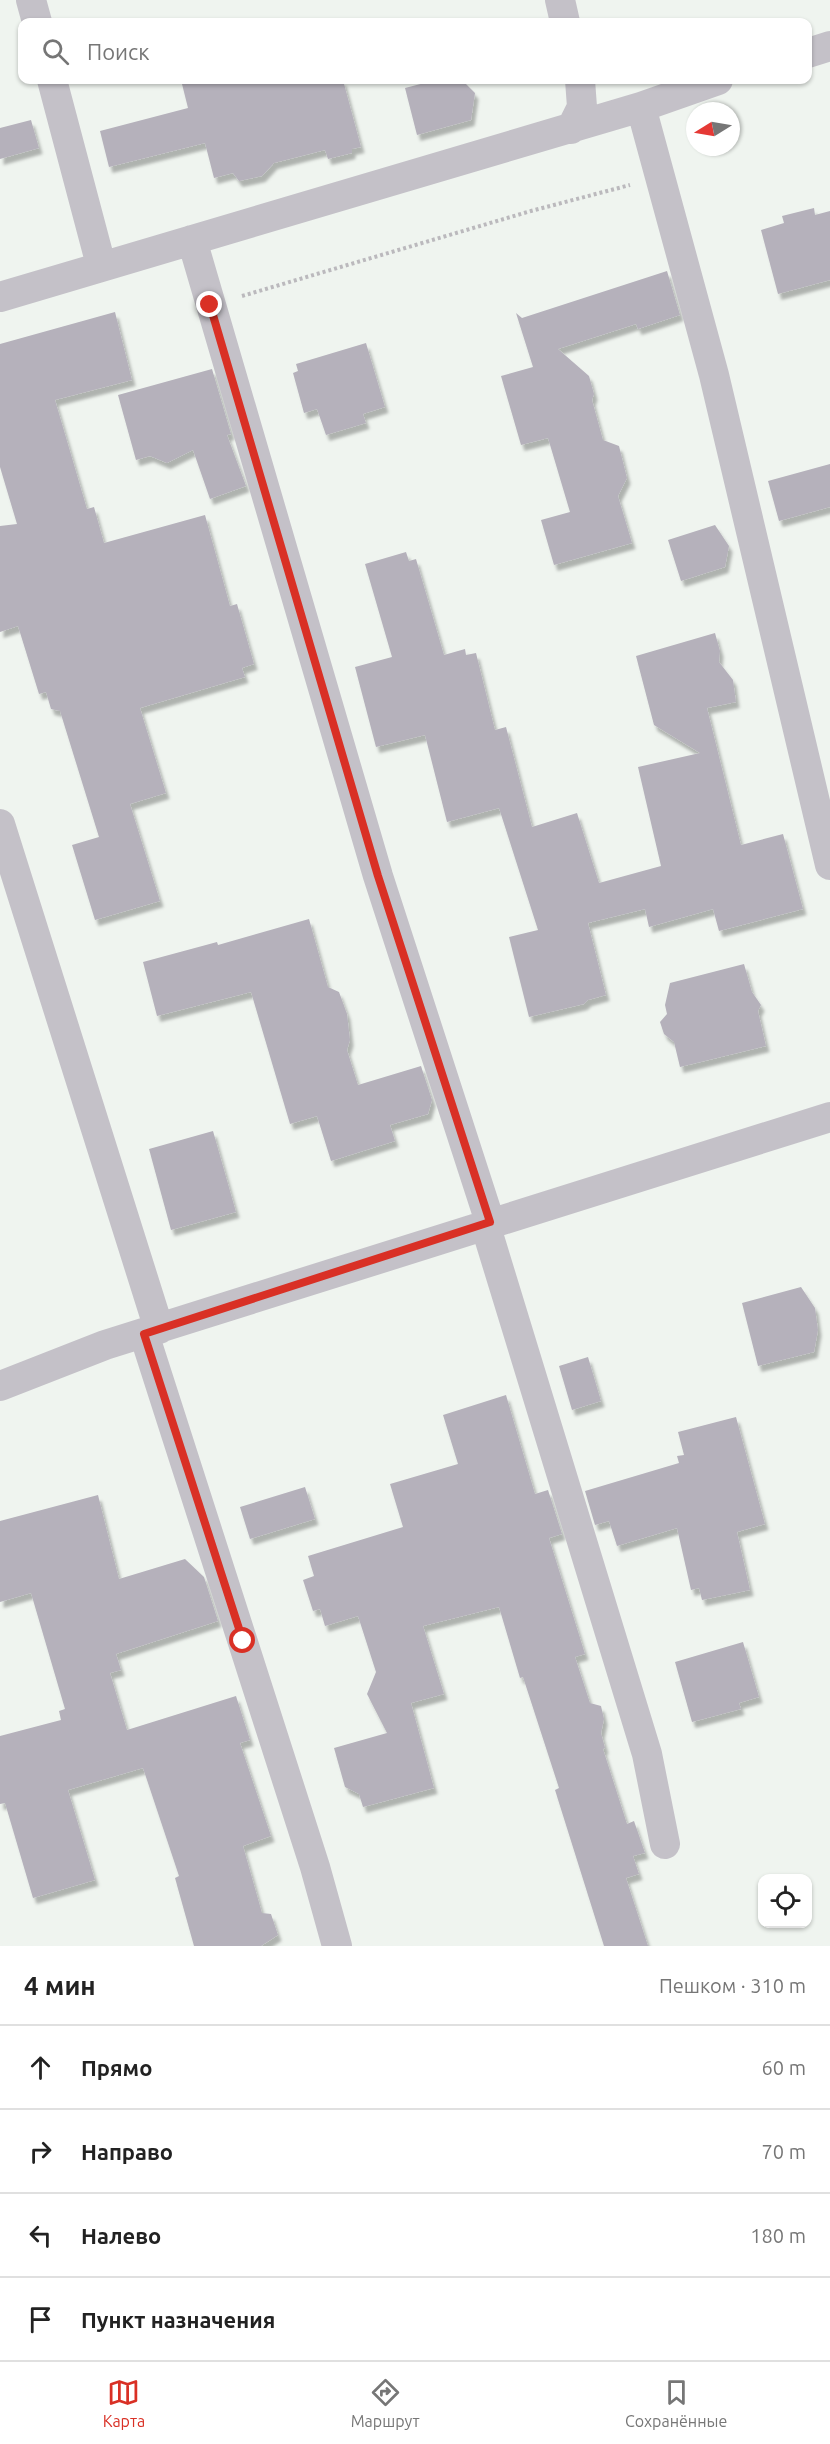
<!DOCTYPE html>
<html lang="ru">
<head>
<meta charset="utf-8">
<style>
  body { margin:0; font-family:Ubuntu,sans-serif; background:#f2f2f2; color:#222 }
  .controls { position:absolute; right:18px; bottom:18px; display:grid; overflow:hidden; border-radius:12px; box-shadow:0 2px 4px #0004 }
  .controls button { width:54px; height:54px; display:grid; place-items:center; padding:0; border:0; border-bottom:2px solid #e0e0e0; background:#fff; color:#222; font:30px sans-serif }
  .compass { position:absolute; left:686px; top:102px; width:54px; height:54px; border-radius:50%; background:#fff; box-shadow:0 2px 4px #0004; rotate:259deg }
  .stop { position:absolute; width:18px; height:18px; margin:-14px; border:4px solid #d93025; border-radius:50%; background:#fff }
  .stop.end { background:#d93025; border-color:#fff; box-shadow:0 2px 6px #0008 }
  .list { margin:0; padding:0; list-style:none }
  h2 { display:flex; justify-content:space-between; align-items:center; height:78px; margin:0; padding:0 24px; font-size:26px }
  h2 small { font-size:20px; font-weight:400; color:#767676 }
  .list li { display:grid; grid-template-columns:39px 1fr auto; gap:18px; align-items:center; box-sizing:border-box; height:84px; padding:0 24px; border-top:2px solid #e0e0e0 }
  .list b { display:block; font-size:22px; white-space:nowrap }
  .list em { font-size:20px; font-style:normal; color:#767676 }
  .icon { flex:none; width:33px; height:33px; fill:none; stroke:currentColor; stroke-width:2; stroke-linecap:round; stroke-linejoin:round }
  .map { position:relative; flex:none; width:830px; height:1946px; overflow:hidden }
  .search { position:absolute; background:#fff; box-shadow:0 2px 4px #0004; left:18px; right:18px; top:18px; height:66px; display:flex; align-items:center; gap:15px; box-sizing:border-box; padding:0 21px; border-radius:12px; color:#767676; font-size:22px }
  .sheet { height:414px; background:#fff }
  nav { display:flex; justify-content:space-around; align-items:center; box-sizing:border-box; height:84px; border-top:2px solid #e0e0e0; background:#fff; font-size:16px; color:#767676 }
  nav a { display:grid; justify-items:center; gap:3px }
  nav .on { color:#d93025 }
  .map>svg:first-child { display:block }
  .building { fill:#b5b1bb; filter:url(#shadow) }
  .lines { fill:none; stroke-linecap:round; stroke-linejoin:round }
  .path { stroke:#bbb9bd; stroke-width:4; stroke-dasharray:3 3; stroke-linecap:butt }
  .minor { stroke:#c4c1c8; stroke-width:30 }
  .route { stroke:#d93025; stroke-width:8 }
</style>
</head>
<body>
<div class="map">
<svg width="830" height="1946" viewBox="0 0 830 1946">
  <defs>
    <filter id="shadow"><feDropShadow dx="3.5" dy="6" stdDeviation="1.5" flood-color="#0004"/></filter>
  </defs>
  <rect width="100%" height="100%" fill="#eff4ef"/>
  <!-- building -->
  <path class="building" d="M181,80H343L361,147L352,149V153L328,159L325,150L274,163L262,176L239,181L233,173L214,178L205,143L109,167L100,131L188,108Z
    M436,80H462L475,93L471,120L417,135L405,88Z
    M31,120L39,148L0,159V128Z
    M814,208L815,215L830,211V280L778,294L761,230L784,223L782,216Z
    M667,271L680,315L638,329L636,324L558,349L589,376L594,394L592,400L603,440L619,446L627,478L618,496L632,543L554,565L541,520L570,512L548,438L521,445L501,376L533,367L516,313L522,318Z
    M115,312L132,380L55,400L87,509L94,507L104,543L205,515L230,606L237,604L254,664L242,668L245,677L140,708L166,793L130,804L160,901L95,920L72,845L99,837L60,711L51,709L46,692L39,694L18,626L0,632V526L17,524L0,467V344Z
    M366,343L385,407L363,414L366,423L326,435L317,409L304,413L293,373L298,371L296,364Z
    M212,369L231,434L227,435L246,486L210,499L193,450L167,463L150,456L136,460L118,395Z
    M830,464V507L779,521L768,481Z
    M715,525L729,546L725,567L681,581L668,540Z
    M406,552L409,561L416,559L444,655L465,649L466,655L476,653L495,730L506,727L532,827L577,813L599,883L661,866L638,767L700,753L654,725L636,656L715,633L720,651L719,662L733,680L736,702L707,708L741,845L783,834L803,909L719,931L713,909L649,927L645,909L588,923L606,995L588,1000L584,1004L529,1017L509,937L538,930L499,808L447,822L425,735L376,747L355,667L392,657L365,564Z
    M309,919L328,987L339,992L347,1014L350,1040L347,1050L358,1085L421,1066L432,1100L428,1114L390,1125L395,1141L331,1161L317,1116L290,1124L251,992L157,1016L143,962L217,942L218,945Z
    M744,964L752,992L761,1005L758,1011L766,1046L680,1067L674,1042L664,1034L660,1022L667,1014L665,1005L670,983Z
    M213,1131L236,1212L171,1230L149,1149Z
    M801,1287L815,1308L818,1330L814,1352L758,1366L742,1303Z
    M588,1357L601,1401L572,1410L559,1366Z
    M506,1395L535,1494L548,1490L562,1534L549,1538L585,1654L575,1657L590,1703L601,1706L604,1719L601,1733L605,1748L603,1749L627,1824L634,1821L645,1853L633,1856L639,1874L626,1878L648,1946H604L555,1790L559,1788L523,1677L520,1678L499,1607L423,1626L444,1694L411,1703L434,1788L363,1807L359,1794L345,1787L334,1748L387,1733L367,1694L376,1672L358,1616L325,1626L320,1609L313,1611L303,1580L314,1576L308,1556L403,1527L390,1484L458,1464L443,1415Z
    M736,1417L765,1524L737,1532L750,1590L702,1600L699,1588L691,1590L677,1528L617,1546L609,1521L595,1525L585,1491L679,1463L677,1456L684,1455L678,1432Z
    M305,1487L315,1519L250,1539L240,1507Z
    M98,1495L119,1579L185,1559L204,1577L218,1621L116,1654L121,1670L110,1673L127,1730L236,1696L250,1740L240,1743L271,1836L243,1846L262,1913L271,1914L278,1935L261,1946H194L175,1878L179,1876L143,1768L68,1790L95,1880L33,1898L5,1803L0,1804V1736L61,1720L59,1711L65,1709L31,1593L0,1602V1521Z
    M743,1642L759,1697L739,1703L741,1709L692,1722L675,1662Z"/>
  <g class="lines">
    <!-- path -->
    <path class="path" d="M242,296L531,211L630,185"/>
    <!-- minor -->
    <path class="minor" d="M31,0L37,22
      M560,0L565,22
      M808,53L830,46
      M52,80L101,265
      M641,107L718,80
      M571,129L582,107L580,80
      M192,240L378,876L490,1222
      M0,297L641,107L714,375L830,865
      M0,824L159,1329
      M485,1224L647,1754L665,1844
      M144,1334L315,1867L337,1946
      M0,1386L105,1345L830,1117"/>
  </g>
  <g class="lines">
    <!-- route -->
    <path class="route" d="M210,305L378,876L490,1222L144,1334L243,1641"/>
  </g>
</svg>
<div class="controls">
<button><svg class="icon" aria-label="locate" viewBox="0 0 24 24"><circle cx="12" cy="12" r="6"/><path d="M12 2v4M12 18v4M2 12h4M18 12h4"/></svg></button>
</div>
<svg class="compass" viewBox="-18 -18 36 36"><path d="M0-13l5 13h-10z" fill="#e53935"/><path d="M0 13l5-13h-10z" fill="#767676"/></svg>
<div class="stop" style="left:243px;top:1641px"></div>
<div class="stop end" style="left:210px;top:305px"></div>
<div class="search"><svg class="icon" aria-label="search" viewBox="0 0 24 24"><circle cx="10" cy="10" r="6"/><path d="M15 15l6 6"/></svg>Поиск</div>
</div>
<section class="sheet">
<h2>4 мин<small>Пешком · 310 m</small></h2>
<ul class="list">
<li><svg class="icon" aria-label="ahead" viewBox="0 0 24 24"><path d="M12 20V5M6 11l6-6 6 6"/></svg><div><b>Прямо</b></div><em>60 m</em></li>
<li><svg class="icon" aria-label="right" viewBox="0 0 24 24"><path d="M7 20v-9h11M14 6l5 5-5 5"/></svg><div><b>Направо</b></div><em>70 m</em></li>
<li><svg class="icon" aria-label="left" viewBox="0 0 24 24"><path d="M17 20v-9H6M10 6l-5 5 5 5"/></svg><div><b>Налево</b></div><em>180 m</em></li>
<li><svg class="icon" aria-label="arrive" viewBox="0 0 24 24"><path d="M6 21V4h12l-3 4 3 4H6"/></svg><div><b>Пункт назначения</b></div></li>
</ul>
</section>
<nav>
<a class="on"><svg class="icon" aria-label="map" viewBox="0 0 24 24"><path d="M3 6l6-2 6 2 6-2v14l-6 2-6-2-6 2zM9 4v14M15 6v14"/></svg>Карта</a>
<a><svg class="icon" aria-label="directions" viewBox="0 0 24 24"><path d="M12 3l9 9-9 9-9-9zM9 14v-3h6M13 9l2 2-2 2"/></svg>Маршрут</a>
<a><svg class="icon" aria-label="saved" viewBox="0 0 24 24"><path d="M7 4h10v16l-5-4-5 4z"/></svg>Сохранённые</a>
</nav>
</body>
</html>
